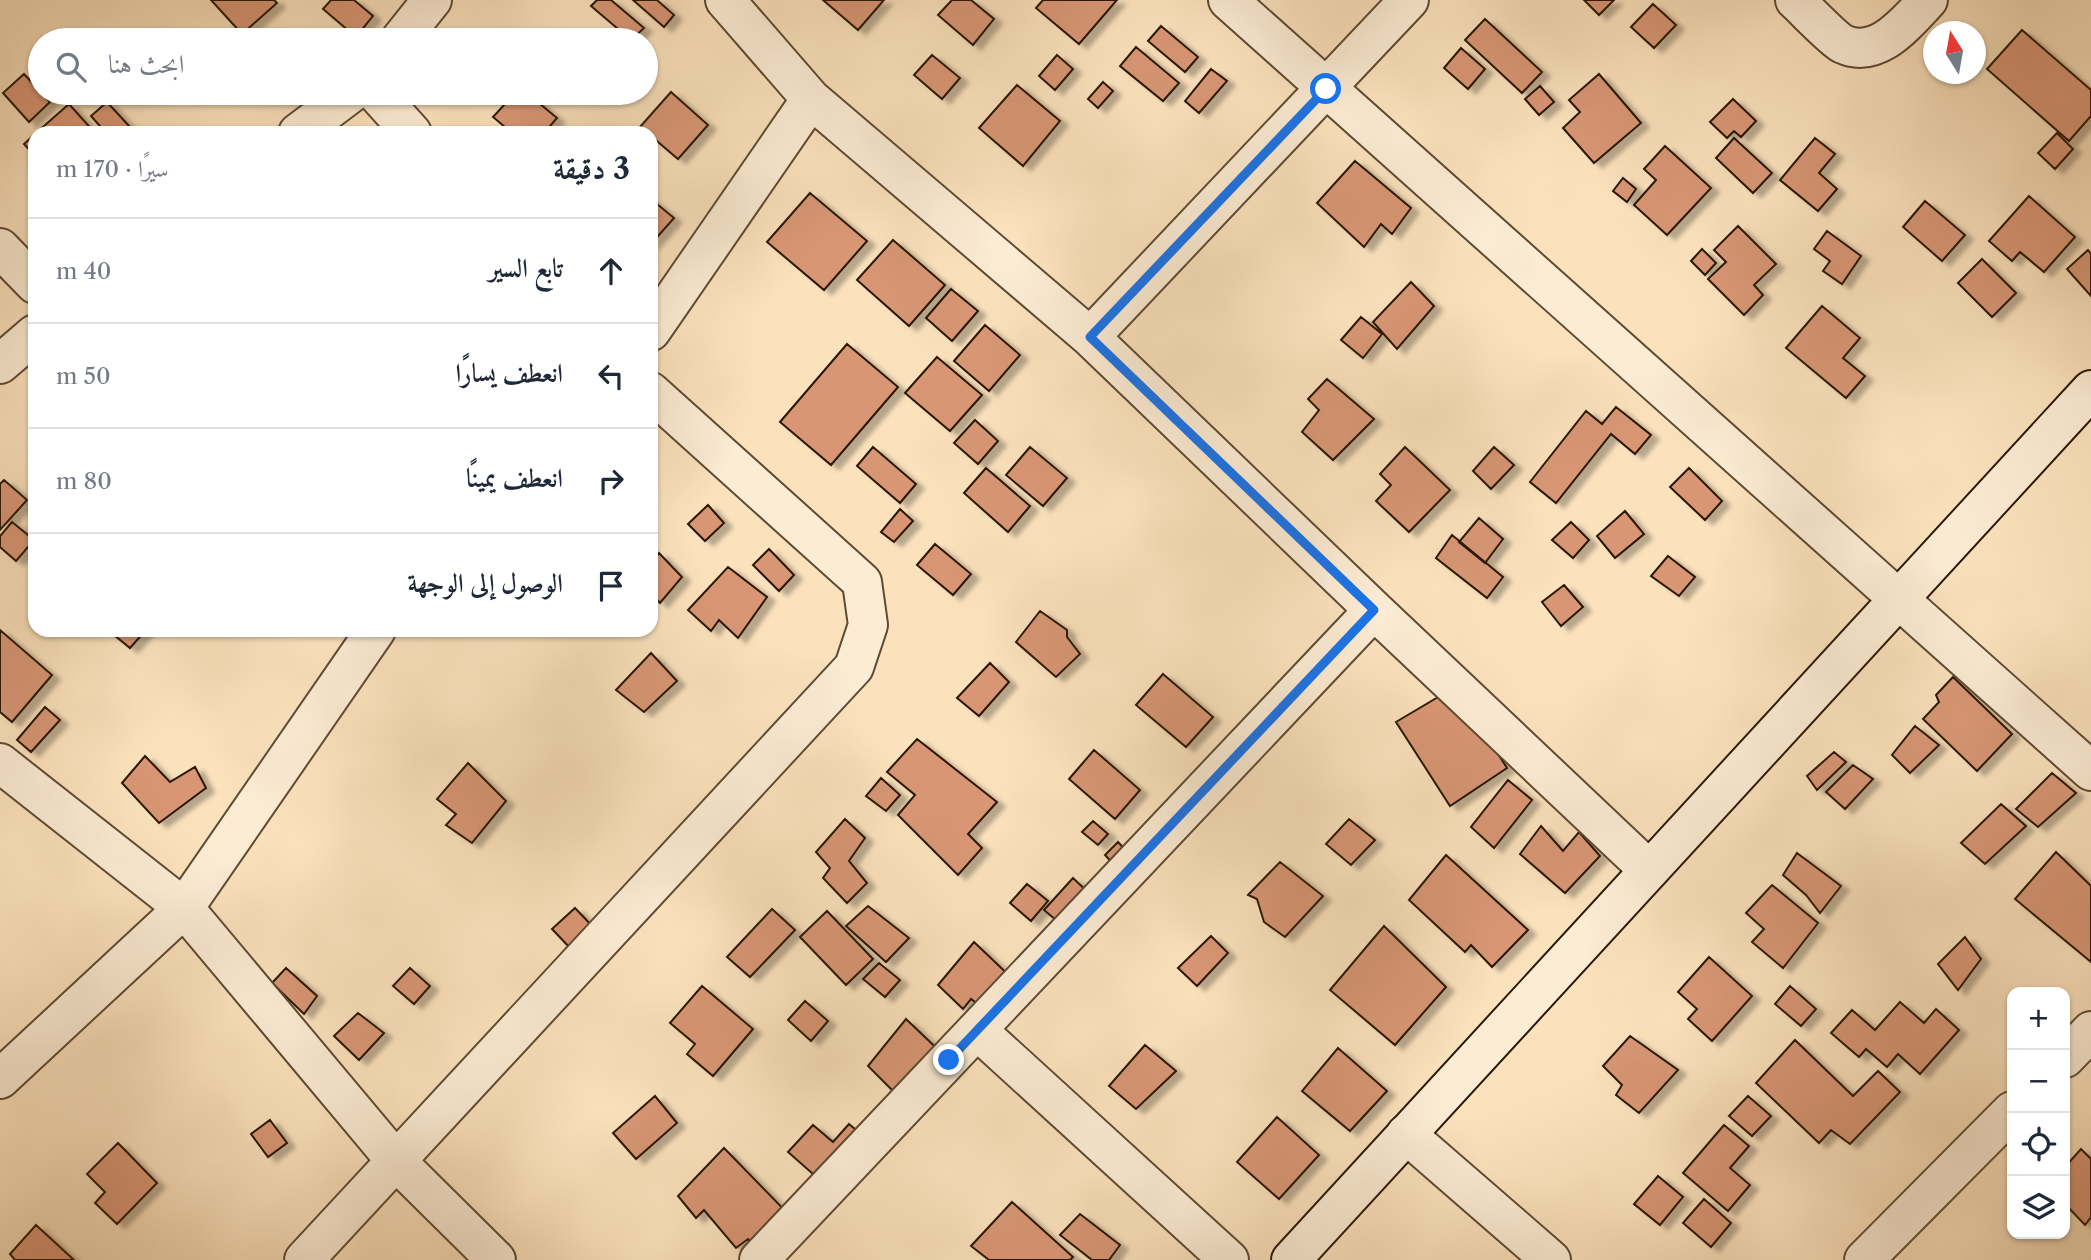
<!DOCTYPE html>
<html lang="ar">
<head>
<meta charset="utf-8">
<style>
  body { margin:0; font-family:"Libre Caslon Text",Amiri,serif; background:#f6f6f7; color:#1f2937; direction:rtl }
  .controls { position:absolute; right:21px; bottom:21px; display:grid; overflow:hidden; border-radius:14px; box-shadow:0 2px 5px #0004 }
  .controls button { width:63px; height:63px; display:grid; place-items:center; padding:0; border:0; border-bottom:2px solid #e0e1e3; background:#fff; color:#1f2937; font:35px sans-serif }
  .compass { position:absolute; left:1923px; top:21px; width:63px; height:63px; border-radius:50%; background:#fff; box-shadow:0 2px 5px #0004; rotate:349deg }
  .stop { position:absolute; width:21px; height:21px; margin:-16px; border:5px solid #1a73e8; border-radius:50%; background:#fff }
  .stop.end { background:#1a73e8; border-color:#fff; box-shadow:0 2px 7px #0008 }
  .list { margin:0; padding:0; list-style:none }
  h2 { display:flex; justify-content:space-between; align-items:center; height:91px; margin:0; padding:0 28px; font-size:30px }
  h2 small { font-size:23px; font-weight:400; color:#747a83 }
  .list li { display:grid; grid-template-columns:46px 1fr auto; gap:21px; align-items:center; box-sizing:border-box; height:105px; padding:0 28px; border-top:2px solid #e0e1e3 }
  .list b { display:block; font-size:26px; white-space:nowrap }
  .list em { font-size:23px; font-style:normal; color:#747a83 }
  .icon { flex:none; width:38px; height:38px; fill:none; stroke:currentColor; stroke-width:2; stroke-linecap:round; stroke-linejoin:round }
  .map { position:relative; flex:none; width:2091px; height:1260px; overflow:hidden; direction:ltr }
  .search { position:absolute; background:#fff; box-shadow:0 2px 5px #0004; left:28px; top:28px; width:630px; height:77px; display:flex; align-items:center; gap:18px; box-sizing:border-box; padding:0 24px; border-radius:38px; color:#747a83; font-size:26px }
  .panel { position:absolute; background:#fff; box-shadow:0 2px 5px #0004; left:28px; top:126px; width:630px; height:511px; border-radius:21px; direction:rtl }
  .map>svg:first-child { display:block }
  .building { fill:#d89675; stroke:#2a1905; stroke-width:2; filter:url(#shadow) }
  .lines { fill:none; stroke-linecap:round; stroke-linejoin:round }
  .street-casing { stroke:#5e4b33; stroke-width:42 }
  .secondary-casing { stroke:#2a1905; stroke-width:42 }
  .street { stroke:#fcecd4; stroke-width:38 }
  .secondary { stroke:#fcecd4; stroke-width:38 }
  .route { stroke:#1a73e8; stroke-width:9 }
</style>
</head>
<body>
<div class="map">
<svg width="2091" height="1260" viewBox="0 0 2091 1260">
  <defs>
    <filter id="shadow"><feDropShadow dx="8" dy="4.5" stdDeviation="2" flood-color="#0004"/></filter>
  </defs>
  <rect width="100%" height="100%" fill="#fbe2bd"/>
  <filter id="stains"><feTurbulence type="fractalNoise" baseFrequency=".00286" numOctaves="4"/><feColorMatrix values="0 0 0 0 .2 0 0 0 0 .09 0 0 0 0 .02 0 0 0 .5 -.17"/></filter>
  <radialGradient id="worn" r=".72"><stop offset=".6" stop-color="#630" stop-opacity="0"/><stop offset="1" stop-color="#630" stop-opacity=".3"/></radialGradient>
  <!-- building -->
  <path class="building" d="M211,0H274L277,3L242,34Z
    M331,0H354L373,16L356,37L323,9Z
    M597,0H611L644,28L631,40L591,6Z
    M633,0H657L674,15L664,27Z
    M823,0H884L858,30Z
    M952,0H971L994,19L973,45L938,15Z
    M1043,0H1117L1079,44L1036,8Z
    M1584,0H1614L1599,15Z
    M1653,4L1676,25L1654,48L1631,27Z
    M1485,19L1542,72L1522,93L1465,40Z
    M1161,26L1198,57L1185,72L1148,41Z
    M2022,30L2091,90V116L2069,141L1987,69Z
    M1136,47L1179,83L1163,101L1120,66Z
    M1461,48L1485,69L1468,89L1444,68Z
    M932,55L960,78L942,99L914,75Z
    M1057,55L1073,69L1055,90L1039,76Z
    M1211,69L1227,81L1199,113L1185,101Z
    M24,74L50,102L29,122L3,93Z
    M1599,74L1641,123L1594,163L1563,128L1580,112L1569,100Z
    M1103,82L1113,91L1098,108L1088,99Z
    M1017,85L1060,121L1023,166L979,128Z
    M1540,86L1554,102L1539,115L1525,99Z
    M671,92L708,125L678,159L651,136V133H647L640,127Z
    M515,93H527L557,118L544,133H512L493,117Z
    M1733,99L1756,121L1741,137L1734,131L1727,138L1710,122Z
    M107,102L129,126L121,133H106L91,116Z
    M69,104L95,133H36Z
    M2057,133L2073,149L2055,169L2038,153Z
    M35,134V156L24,144Z
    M1734,138L1772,173L1753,193L1716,158Z
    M1815,138L1835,154L1819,173L1837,189L1818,211L1780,180Z
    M1665,146L1711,188L1667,235L1634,205L1656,180L1644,169Z
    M1355,161L1411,208L1392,234L1381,224L1364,247L1317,203Z
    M1623,178L1636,189L1627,202L1613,191Z
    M810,193L867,241L824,290L767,242Z
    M2029,196L2075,237L2044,272L2020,252L2012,261L1989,241Z
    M651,199L674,218L651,244Z
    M1925,201L1965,235L1942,261L1903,227Z
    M1738,226L1776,264L1754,285L1763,295L1744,315L1708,279L1726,262L1714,250Z
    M1827,231L1861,256L1842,284L1823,271L1830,261L1814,249Z
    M893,240L945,285L909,326L857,280Z
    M1702,249L1716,263L1705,275L1691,261Z
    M2088,250L2091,254V296L2067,269Z
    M1982,259L2016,293L1992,317L1958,283Z
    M1411,282L1434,306L1397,349L1373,322Z
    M951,289L978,311L952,341L926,318Z
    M1822,306L1860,338L1843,358L1865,376L1846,398L1786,348Z
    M1361,317L1382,334L1363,358L1341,340Z
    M985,325L1020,355L989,391L954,361Z
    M847,344L898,387L831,465L780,422Z
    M937,357L982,395L950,431L905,393Z
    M1327,379L1374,419L1333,460L1302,432L1319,410L1308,399Z
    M1616,407L1651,435L1635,454L1611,434L1556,503L1530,482L1586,411L1602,424Z
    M975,420L998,441L978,464L954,443Z
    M873,447L916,484L900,503L857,466Z
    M1030,447L1067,478L1043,506L1006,475Z
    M1405,447L1450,490L1409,532L1376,501L1391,485L1380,474Z
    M1494,447L1514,465L1491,489L1473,471Z
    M986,468L1030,506L1008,532L964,493Z
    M1689,468L1722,501L1705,520L1670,487Z
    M4,480L27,500L0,530V484Z
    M708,505L724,523L705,541L688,524Z
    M900,509L913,521L894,542L881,532Z
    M1625,511L1644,534L1615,558L1597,536Z
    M1479,518L1503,539L1485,563L1459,542Z
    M12,522L34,540L16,561L0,547V536Z
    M1571,522L1589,540L1573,558L1552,540Z
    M1452,535L1503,577L1487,598L1436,558Z
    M935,544L971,574L953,595L917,565Z
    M769,549L794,575L779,591L753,565Z
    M659,553L682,577L660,603L651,593V564Z
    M1668,556L1695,577L1679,596L1651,576Z
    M728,567L767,597L738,638L719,620L711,631L688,610Z
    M1564,585L1583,607L1561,626L1542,602Z
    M1040,611L1067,630V637L1080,654L1056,677L1016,642Z
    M0,630L52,675L12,722L0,712Z
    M108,630H146L130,648Z
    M651,653L677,681L644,712L616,690Z
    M990,663L1009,682L979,716L957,698Z
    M1163,674L1213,717L1186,747L1136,705Z
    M1953,677L2012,734L1977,771L1923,719L1939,702L1936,695Z
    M1455,687L1507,768L1450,806L1396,722Z
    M45,707L60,720L31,752L17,740Z
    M1915,726L1939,745L1910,773L1892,755Z
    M917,739L997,802L968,834L982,848L958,875L898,815L915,795L887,772Z
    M1094,750L1140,790L1115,819L1069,779Z
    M1834,752L1846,762L1817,790L1807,776Z
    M145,756L170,782L195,767L206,788L159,823L122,783Z
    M468,763L506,801L472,843L446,825L456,814L437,799Z
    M1853,765L1873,779L1845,809L1826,792Z
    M2052,773L2076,793L2038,827L2016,809Z
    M881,778L900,795L886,811L866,796Z
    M1508,780L1532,800L1494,848L1471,827Z
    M2001,804L2026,826L1985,864L1961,843Z
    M845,819L865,838L849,861L867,883L847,903L823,878L830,868L816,852Z
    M1349,819L1375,840L1351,865L1326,844Z
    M1093,821L1108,834L1098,845L1082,832Z
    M1541,826L1563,851L1579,832L1600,856L1565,893L1520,854Z
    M1118,842L1132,857L1118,869L1105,855Z
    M2056,852L2091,886V962L2015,899Z
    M1797,853L1841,886L1820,913L1806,895L1783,875Z
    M1446,855L1528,930L1492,967L1471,945L1465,952L1409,900Z
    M1280,862L1323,896L1285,937L1264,922L1257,899L1248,895Z
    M1073,878L1094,898L1064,927L1044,910Z
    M1027,884L1048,901L1031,921L1010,903Z
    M1772,885L1818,923L1783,968L1752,942L1764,929L1746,913Z
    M868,906L909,938L886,962L846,926Z
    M575,908L595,929L572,950L552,929Z
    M772,909L795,930L750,977L727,957Z
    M827,911L873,959L846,985L800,937Z
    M1384,926L1446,987L1395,1045L1330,990Z
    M1211,936L1228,953L1197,986L1178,968Z
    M1965,937L1981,959L1958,990L1938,964Z
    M974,942L1016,982L988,1012L971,999L963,1009L938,985Z
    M1709,957L1752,996L1712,1041L1688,1019L1697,1009L1678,992Z
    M879,963L900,980L885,997L863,979Z
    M286,968L317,996L304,1014L272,983Z
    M410,968L430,986L414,1004L393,986Z
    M702,986L753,1029L713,1076L687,1054L695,1044L670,1023Z
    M1790,986L1816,1009L1801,1026L1775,1004Z
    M805,1001L828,1021L811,1041L788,1020Z
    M1900,1002L1924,1023L1936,1009L1959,1030L1920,1074L1898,1054L1887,1067L1866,1049L1859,1057L1831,1033L1852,1010L1875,1030Z
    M358,1013L384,1033L359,1060L334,1036Z
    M906,1019L949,1060L893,1091L868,1066Z
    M1630,1036L1678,1070L1639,1113L1616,1095L1622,1085L1603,1066Z
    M1795,1040L1853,1096L1878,1071L1900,1092L1850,1144L1831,1130L1819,1143L1756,1083Z
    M1145,1045L1176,1071L1136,1109L1109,1086Z
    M1338,1048L1387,1091L1350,1131L1302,1091Z
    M655,1096L677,1123L636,1159L613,1133Z
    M1748,1096L1771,1116L1752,1136L1729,1116Z
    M1277,1117L1319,1155L1279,1199L1237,1162Z
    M270,1120L287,1143L268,1157L251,1134Z
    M849,1124L875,1146L839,1185L820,1167L813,1174L788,1152L813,1125L833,1142Z
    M1724,1125L1749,1146L1730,1168L1750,1185L1728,1211L1683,1173Z
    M118,1143L157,1183L117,1224L95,1203L105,1192L87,1174Z
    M724,1148L798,1224L768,1259L748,1239L736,1248L704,1210L696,1218L678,1196Z
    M2081,1149L2091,1159V1217L2085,1225L2065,1204V1167Z
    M1658,1176L1683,1197L1660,1225L1634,1204Z
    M1704,1199L1731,1223L1711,1247L1683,1223Z
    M1012,1202L1073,1257L1070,1260H989L971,1246Z
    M1080,1214L1120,1245L1109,1260H1092L1060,1235Z
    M36,1225L74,1260H15L10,1254Z"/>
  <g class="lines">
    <!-- street casing -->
    <g class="street-casing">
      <path id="street" d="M725,0L811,99L1090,337L1374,610L1649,870
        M1228,0L2091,771
        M1795,0C1805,9 1833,39 1843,44C1878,60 1907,22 1928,0
        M400,40L432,0
        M376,93L412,133
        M298,133L351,93
        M0,248L35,284
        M651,331L811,99
        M1090,337L1409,0
        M0,364L35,334
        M0,763L184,908L396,1161L496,1260
        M977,1030L1229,1260
        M2065,1058L2091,1031
        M0,1079L184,908L376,630
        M1406,1134L1551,1260
        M304,1260L854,667L868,625L862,582L651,392
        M759,1260L1374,610
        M1864,1260L2012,1111"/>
    </g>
    <!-- secondary casing -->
    <g class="secondary-casing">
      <path id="secondary" d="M1291,1260L2091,390"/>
    </g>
    <!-- street -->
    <use href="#street" class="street"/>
    <!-- secondary -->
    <use href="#secondary" class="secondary"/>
  </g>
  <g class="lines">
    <!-- route -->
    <path class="route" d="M949,1060L1374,610L1090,337L1326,89"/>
  </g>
  <rect width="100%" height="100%" filter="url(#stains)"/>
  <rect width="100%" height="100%" fill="url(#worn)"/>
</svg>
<div class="controls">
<button>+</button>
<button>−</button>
<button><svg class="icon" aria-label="locate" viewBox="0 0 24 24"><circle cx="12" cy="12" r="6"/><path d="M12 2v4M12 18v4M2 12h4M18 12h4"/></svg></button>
<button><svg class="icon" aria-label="layers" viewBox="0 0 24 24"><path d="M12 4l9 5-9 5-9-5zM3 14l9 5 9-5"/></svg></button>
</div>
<svg class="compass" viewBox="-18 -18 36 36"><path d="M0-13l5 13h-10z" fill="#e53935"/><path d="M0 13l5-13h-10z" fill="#747a83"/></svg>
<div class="stop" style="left:1326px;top:89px"></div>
<div class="stop end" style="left:949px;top:1060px"></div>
<div class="search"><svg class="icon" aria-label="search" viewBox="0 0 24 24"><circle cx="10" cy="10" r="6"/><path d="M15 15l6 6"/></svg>ابحث هنا</div>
<section class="panel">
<h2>3 دقيقة<small>سيرًا · 170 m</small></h2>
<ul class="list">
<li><svg class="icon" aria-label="ahead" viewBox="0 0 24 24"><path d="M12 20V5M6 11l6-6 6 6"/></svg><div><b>تابع السير</b></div><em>40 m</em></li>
<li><svg class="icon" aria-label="left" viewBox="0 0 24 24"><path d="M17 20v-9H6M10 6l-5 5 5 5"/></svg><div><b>انعطف يسارًا</b></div><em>50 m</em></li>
<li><svg class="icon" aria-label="right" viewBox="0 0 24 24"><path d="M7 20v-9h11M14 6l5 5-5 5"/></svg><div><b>انعطف يمينًا</b></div><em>80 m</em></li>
<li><svg class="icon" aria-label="arrive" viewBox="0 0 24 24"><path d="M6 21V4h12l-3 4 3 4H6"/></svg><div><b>الوصول إلى الوجهة</b></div></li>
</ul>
</section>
</div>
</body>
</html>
